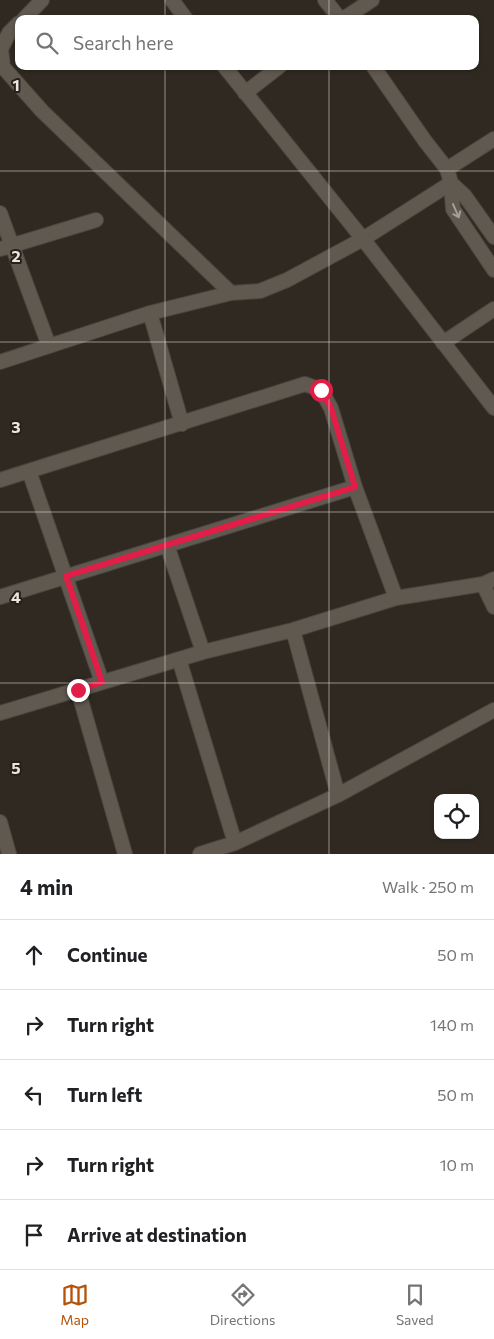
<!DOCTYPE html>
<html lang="en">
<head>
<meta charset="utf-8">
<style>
  body { margin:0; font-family:Commissioner,sans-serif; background:#f6f6f6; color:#202124 }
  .controls { position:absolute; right:15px; bottom:15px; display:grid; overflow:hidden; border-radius:10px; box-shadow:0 1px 4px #0004 }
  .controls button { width:45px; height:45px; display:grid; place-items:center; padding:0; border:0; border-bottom:1px solid #e0e0e0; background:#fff; color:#202124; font:25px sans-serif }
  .stop { position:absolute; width:15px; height:15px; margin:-11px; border:4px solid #e11d48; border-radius:50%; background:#fff }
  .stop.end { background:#e11d48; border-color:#fff; box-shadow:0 1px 5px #0008 }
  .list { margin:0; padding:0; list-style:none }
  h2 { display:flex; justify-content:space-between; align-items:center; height:65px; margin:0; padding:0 20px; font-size:21px }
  h2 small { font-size:16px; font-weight:400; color:#757577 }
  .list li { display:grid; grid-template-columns:32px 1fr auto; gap:15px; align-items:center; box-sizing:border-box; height:70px; padding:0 20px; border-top:1px solid #e0e0e0 }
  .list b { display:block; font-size:19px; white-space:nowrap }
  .list em { font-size:16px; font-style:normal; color:#757577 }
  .icon { flex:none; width:28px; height:28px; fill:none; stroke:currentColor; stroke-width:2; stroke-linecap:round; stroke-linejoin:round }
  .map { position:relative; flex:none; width:494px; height:854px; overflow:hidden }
  .search { position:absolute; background:#fff; box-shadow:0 1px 4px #0004; left:15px; right:15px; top:15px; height:55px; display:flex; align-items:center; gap:12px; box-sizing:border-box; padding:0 18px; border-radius:10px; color:#757577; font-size:19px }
  .sheet { height:415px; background:#fff }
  nav { display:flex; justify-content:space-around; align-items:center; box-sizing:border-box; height:70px; border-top:1px solid #e0e0e0; background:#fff; font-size:14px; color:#757577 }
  nav a { display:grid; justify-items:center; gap:2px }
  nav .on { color:#b45309 }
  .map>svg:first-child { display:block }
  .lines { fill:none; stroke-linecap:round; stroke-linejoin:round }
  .street-casing { stroke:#4a453e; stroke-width:16 }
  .street { stroke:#605950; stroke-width:14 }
  .oneway { stroke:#a49f98 }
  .route { stroke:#e11d48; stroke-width:6 }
  .grid { fill:none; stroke:#e9e5e0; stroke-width:1; stroke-opacity:0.55 }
  .grid-label { font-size:16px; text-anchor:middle; font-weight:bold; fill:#e9e5e0; stroke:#262018; stroke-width:4; stroke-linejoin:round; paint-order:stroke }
</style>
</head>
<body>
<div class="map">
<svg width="494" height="854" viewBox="0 0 494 854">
  <rect width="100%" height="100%" fill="#302922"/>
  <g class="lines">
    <!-- street casing -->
    <g class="street-casing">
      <path id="street" d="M172,0L186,19
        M325,0L340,19
        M24,19L42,0
        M343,19L372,0
        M19,23L9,33L1,49L3,67L42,111L231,293
        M224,66L363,239L494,408
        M245,93L280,66
        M447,169L494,139
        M0,213L49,346
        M494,237L465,196L451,183L453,209L494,270
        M0,249L96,220
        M150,313L182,424
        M443,343L494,309
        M0,362L150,313L231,293L260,291L287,280L363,239L451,183L447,169L425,141L373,66
        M29,471L102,682
        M0,480L305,384L321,390L331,408L355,487L396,598
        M167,545L203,652
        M483,584L494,607
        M0,597L355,487
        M293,630L338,795
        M179,659L235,843
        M78,690L125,854
        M0,713L203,652L293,630L396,598L483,584L494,579
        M0,822L9,854
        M200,854L235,843L338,795L494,710"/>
    </g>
    <!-- street -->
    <use href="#street" class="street"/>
  </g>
  <!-- one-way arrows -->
  <defs><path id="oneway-shaft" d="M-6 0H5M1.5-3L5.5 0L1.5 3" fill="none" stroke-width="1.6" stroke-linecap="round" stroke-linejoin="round" transform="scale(1.25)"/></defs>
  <use class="oneway" href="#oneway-shaft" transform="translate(456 211) rotate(66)"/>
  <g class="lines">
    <!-- route -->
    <path class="route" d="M78,690L102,682L66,576L355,487L331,408L321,390"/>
  </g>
  <!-- grid -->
  <path class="grid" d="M165,0V19M329,0V19M165,66V854M329,66V854M0,171H494M0,342H494M0,512H494M0,683H494"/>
  <g class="grid-label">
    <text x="16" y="91">1</text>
    <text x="16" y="262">2</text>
    <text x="16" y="433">3</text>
    <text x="16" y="603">4</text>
    <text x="16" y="774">5</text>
  </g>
</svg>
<div class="controls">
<button><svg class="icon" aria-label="locate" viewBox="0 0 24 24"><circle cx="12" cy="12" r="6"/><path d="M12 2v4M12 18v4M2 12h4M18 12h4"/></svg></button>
</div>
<div class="stop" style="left:321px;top:390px"></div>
<div class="stop end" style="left:78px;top:690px"></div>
<div class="search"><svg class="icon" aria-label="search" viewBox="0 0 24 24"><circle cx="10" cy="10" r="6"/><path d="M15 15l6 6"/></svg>Search here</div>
</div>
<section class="sheet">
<h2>4 min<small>Walk · 250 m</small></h2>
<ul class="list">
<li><svg class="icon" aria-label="ahead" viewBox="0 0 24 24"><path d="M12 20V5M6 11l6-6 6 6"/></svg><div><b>Continue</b></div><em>50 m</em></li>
<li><svg class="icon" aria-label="right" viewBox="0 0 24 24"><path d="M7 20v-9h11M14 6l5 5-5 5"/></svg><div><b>Turn right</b></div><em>140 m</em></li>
<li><svg class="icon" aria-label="left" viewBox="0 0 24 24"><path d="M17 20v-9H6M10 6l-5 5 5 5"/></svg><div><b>Turn left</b></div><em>50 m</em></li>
<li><svg class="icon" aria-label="right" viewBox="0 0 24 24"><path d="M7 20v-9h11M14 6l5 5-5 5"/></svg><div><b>Turn right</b></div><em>10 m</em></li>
<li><svg class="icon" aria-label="arrive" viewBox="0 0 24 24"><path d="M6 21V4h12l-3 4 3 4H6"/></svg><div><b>Arrive at destination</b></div></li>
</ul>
</section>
<nav>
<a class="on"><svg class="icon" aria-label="map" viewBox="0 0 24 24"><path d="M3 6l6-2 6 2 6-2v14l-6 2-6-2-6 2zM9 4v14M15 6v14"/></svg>Map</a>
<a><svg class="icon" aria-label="directions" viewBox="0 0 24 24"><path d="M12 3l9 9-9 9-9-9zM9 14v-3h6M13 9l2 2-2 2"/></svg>Directions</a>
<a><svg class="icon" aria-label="saved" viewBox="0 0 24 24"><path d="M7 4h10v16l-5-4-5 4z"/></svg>Saved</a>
</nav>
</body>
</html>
